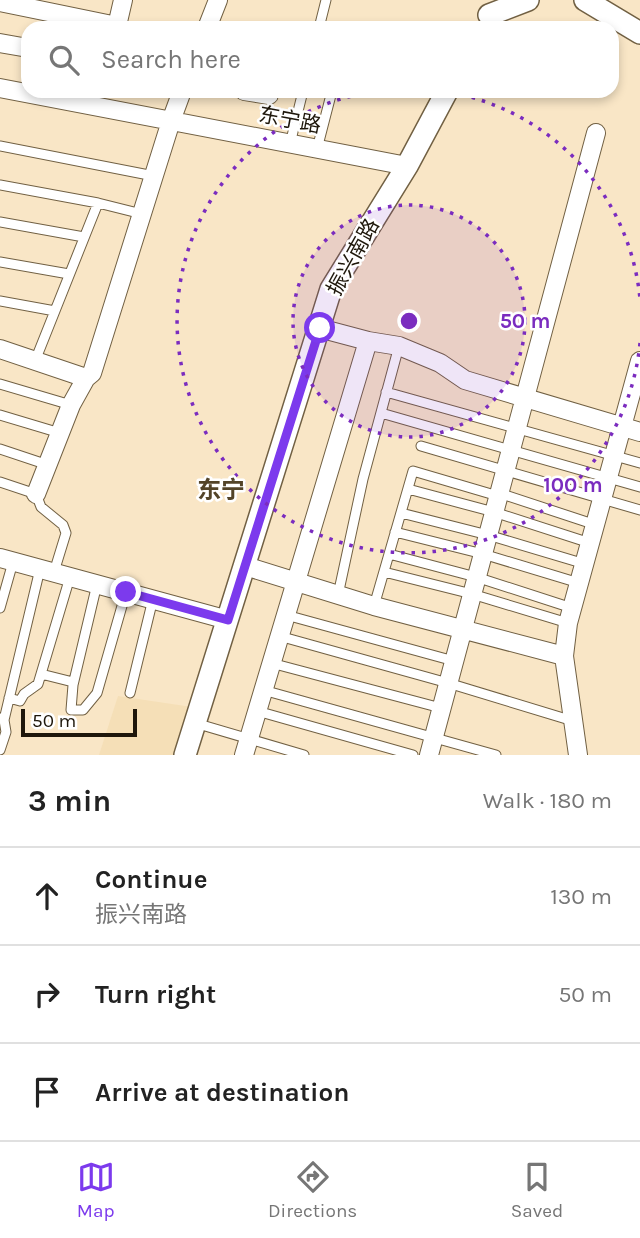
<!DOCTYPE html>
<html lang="en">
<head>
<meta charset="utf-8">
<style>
  body { margin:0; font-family:Karla,"Noto Sans SC",sans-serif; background:#f2f2f2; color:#222 }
  .scale { position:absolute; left:21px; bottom:18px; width:116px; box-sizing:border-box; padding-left:7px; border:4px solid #1e170b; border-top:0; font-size:19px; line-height:24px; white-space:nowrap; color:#1e170b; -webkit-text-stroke:5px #fff; paint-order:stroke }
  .stop { position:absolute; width:21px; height:21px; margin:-16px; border:5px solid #7c3aed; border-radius:50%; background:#fff }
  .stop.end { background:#7c3aed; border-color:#fff; box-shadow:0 2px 7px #0008 }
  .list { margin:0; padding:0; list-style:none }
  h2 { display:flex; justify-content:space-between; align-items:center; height:91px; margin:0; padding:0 28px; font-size:30px }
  h2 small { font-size:23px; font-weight:400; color:#767676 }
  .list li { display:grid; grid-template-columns:46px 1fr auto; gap:21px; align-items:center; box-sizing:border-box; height:98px; padding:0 28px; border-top:2px solid #e0e0e0 }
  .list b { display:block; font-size:26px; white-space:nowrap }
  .list p { margin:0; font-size:23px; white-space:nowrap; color:#767676 }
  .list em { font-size:23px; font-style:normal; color:#767676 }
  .icon { flex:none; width:38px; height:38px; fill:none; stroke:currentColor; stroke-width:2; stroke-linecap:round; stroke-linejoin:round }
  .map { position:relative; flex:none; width:640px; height:755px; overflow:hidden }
  .search { position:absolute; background:#fff; box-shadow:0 4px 10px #0003; left:21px; right:21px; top:21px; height:77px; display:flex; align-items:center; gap:18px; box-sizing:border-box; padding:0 24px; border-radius:21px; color:#767676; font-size:26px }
  .sheet { height:385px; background:#fff }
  nav { display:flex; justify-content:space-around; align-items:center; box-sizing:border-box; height:98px; border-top:2px solid #e0e0e0; background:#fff; font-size:19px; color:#767676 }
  nav a { display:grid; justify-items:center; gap:4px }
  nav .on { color:#7c3aed }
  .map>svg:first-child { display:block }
  .built { fill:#f5dfb7 }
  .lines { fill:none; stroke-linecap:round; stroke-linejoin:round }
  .service-casing { stroke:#716043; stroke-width:11 }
  .minor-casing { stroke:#716043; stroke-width:20 }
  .tertiary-casing { stroke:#716043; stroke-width:24 }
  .service { stroke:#fff; stroke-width:9 }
  .minor { stroke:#fff; stroke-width:18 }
  .tertiary { stroke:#fff; stroke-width:21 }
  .route { stroke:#7c3aed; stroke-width:9 }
  .ring { fill:none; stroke:#7b2cbf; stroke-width:3.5; stroke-dasharray:3.5 7 }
  .labels { text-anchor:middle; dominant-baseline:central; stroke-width:5; stroke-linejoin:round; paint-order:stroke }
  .street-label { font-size:21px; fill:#1e170b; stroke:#fff }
  .quarter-label { font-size:24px; font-weight:bold; fill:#534428; stroke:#fff }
  .centre { fill:#7b2cbf; stroke:#fff; stroke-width:3.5 }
  .ring-label { font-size:21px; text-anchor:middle; font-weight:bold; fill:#7b2cbf; stroke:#fff; stroke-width:5; stroke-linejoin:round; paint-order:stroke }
</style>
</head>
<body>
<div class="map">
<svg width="640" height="755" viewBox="0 0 640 755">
  <rect width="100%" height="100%" fill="#f9e6c6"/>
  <!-- built -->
  <path class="built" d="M118,696L192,707L178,755H99Z"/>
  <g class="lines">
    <!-- service casing -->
    <g class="service-casing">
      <path id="service" d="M319,28L326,0
        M290,144L303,91
        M0,146L154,176
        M317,149L332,91
        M0,185L98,203L142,214
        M0,222L84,237
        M0,262L69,274
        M0,301L55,311
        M35,361L98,203
        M0,384L71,405
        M386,392L640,463
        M381,413L640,487
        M0,415L60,433
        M421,446L640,510
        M0,449L48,465
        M0,482L36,494L41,507L63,525L66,533L54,572
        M408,489L494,512L590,543
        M401,513L488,535L585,564
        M395,532L483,554L579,583
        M389,554L476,577L572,608
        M384,572L472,594L568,623
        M97,584L73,685L71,710H83L97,693L126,592
        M338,595L363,479L399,346
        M374,606L413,471L498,496L502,494L596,525
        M0,608L13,562
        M286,615L454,661
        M279,636L448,683L573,721
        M271,663L441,708
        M41,674L73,682
        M263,690L496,755
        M130,693L153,599
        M9,698L20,701L24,694L38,684L70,577
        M257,711L413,755
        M0,718L4,720L6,732L0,750
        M4,720L40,569
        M195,723L304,755"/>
    </g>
    <!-- minor casing -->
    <g class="minor-casing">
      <path id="minor" d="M0,2L117,26L123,0
        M207,28L218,0
        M0,43L28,48
        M0,88L407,166
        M244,91L269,95
        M319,328L368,341L399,346L440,363L465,380L640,432
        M0,349L86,378L92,373L171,121L182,91
        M36,494L71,405L86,378
        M0,558L228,620
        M245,566L374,606L564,656
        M244,755L368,341
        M429,755L596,133
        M578,755L564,656L568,623L640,361"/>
    </g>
    <!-- tertiary casing -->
    <g class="tertiary-casing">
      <path id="tertiary" d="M585,0L640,33
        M489,15L528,0
        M185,755L331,289L407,166L447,91"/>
    </g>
    <!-- service -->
    <use href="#service" class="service"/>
    <!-- minor -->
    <use href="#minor" class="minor"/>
    <!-- tertiary -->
    <use href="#tertiary" class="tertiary"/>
  </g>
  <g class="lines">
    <!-- route -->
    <path class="route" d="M126,592L228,620L320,328"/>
  </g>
  <!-- distance rings -->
  <circle cx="409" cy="321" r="116" fill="#7b2cbf" fill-opacity=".12"/>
  <g class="ring">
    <circle cx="409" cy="321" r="116"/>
    <path d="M640 343A232 232 0 1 1 377 91M441 91A232 232 0 0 1 640 299"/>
  </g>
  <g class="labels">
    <!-- street labels -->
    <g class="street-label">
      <text transform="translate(290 120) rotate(11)">东宁路</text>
      <text transform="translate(353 257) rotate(-61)">振兴南路</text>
    </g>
    <!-- quarter labels -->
    <g class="quarter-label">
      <text x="221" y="490">东宁</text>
    </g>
  </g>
  <circle cx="409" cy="321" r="10" class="centre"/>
  <g class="ring-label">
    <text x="525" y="328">50 m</text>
    <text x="573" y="492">100 m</text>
  </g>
</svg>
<div class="scale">50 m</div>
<div class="stop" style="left:320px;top:328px"></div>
<div class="stop end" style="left:126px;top:592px"></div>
<div class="search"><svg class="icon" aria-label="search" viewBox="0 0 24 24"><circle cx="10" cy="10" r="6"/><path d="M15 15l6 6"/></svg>Search here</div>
</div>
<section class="sheet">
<h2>3 min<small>Walk · 180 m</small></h2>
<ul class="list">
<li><svg class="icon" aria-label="ahead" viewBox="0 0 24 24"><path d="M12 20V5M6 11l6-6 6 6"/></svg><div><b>Continue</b><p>振兴南路</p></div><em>130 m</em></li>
<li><svg class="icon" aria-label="right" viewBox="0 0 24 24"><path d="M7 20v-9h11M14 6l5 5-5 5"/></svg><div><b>Turn right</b></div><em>50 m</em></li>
<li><svg class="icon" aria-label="arrive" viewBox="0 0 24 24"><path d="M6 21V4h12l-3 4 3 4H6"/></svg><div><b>Arrive at destination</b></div></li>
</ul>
</section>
<nav>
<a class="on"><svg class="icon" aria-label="map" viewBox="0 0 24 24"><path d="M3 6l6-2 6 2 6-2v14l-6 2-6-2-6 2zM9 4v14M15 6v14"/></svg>Map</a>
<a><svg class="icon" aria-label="directions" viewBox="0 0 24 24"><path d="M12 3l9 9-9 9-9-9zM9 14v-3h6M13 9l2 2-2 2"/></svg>Directions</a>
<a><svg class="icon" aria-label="saved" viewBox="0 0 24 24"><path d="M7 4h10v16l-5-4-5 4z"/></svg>Saved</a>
</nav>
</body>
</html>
